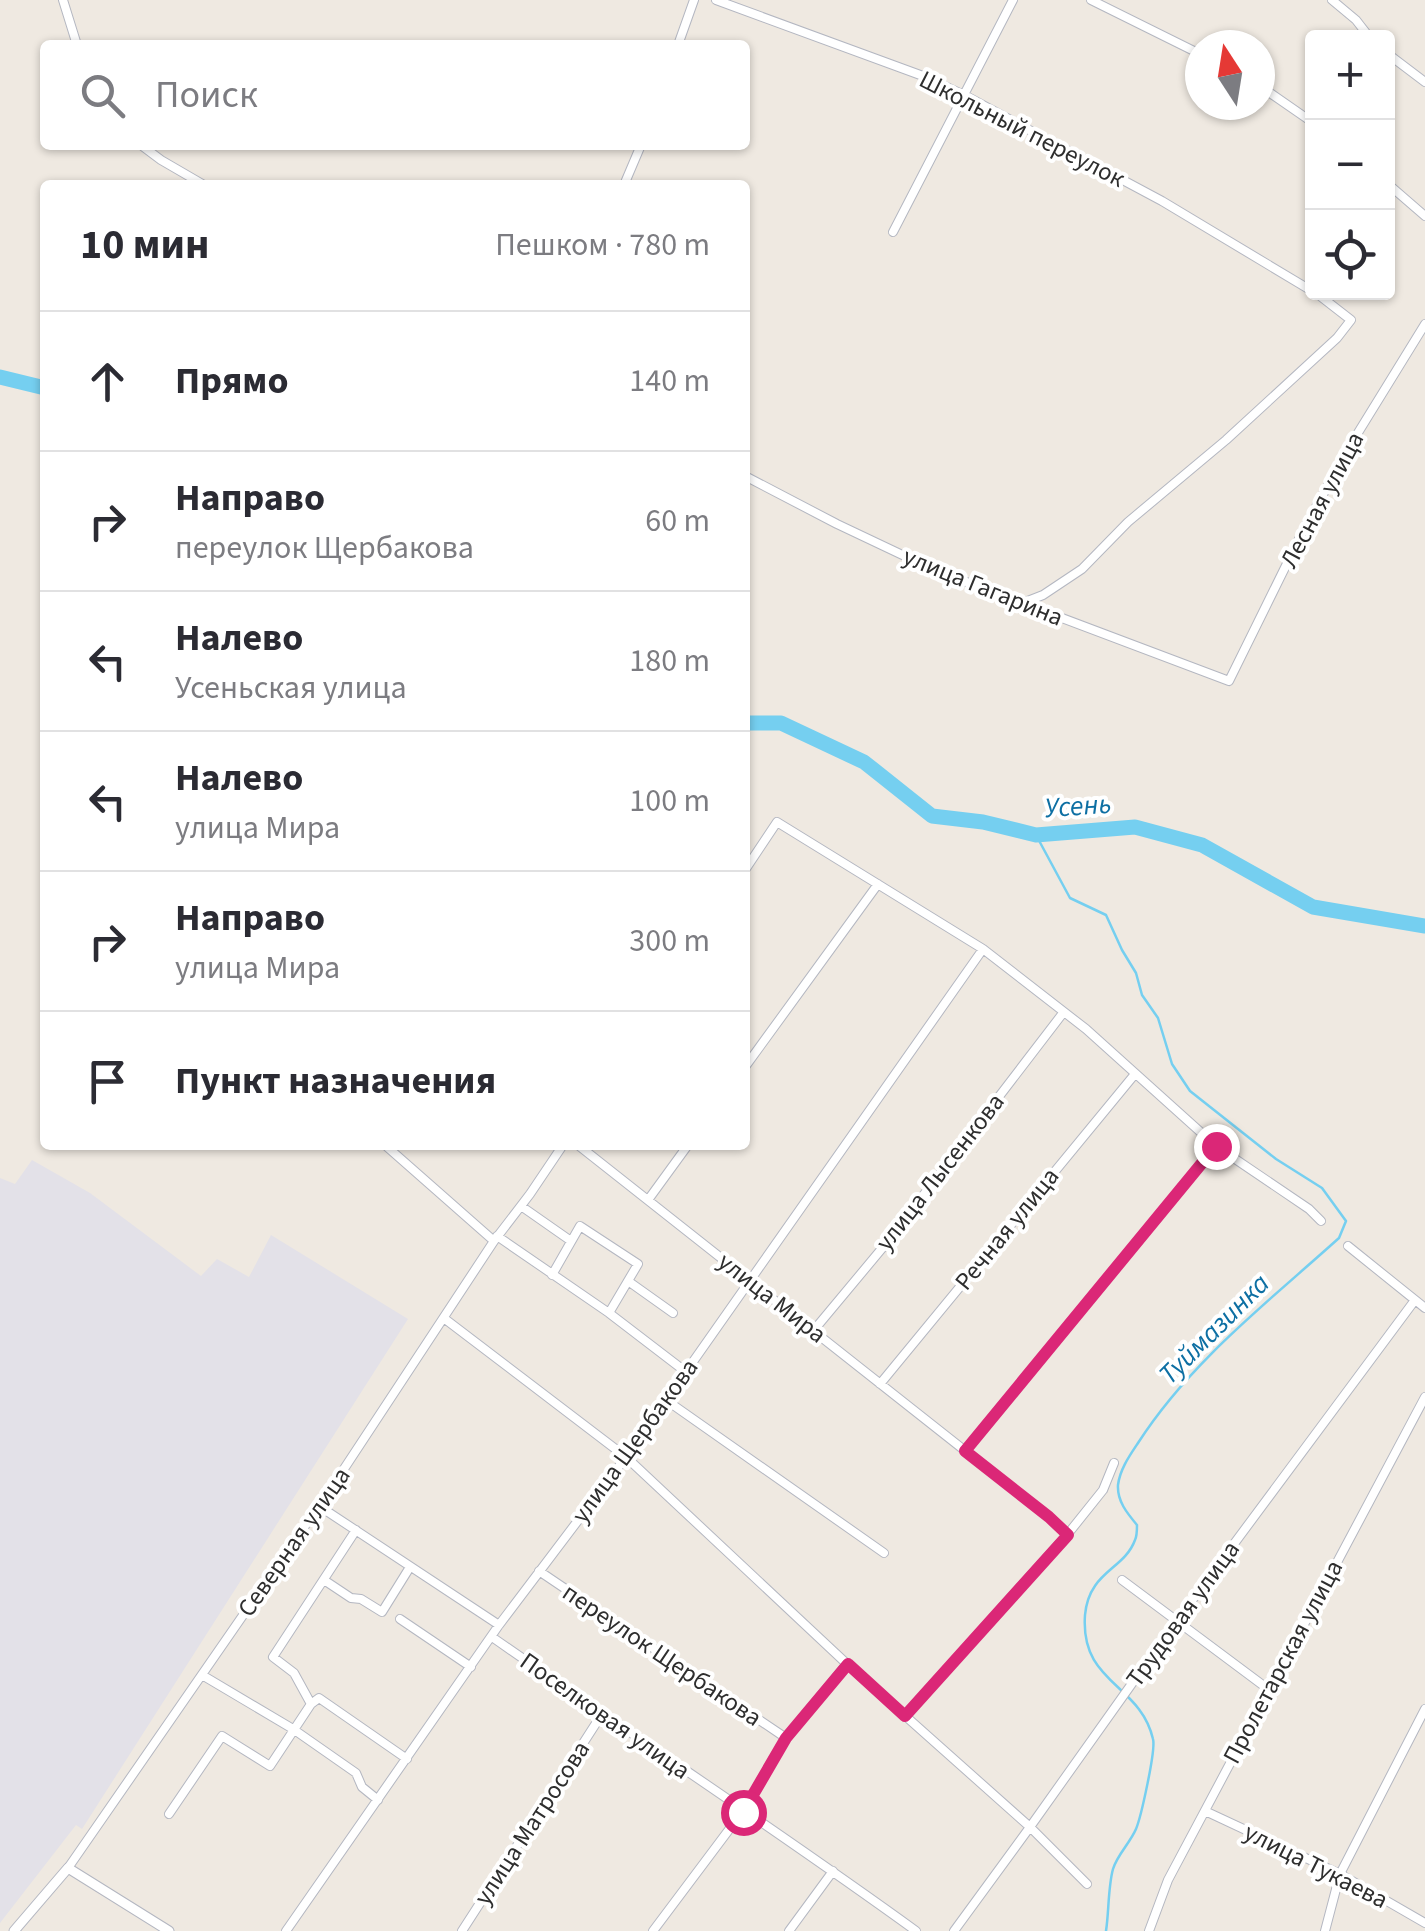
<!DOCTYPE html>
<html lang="ru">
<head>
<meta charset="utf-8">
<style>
  body { margin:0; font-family:"Source Sans 3",sans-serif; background:#f7f7f7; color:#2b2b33 }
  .controls { position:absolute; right:30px; top:30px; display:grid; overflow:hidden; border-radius:10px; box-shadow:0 2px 8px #0004 }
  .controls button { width:90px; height:90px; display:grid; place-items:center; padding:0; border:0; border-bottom:2px solid #e1e1e2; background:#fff; color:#2b2b33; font:50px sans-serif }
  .compass { position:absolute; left:1185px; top:30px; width:90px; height:90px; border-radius:50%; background:#fff; box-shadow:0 2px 8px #0004; rotate:348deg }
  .stop { position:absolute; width:30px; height:30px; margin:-22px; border:8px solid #db2777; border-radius:50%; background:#fff }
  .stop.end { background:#db2777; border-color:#fff; box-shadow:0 2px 10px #0008 }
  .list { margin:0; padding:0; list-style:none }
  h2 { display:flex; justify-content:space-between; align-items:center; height:130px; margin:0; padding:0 40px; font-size:42px }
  h2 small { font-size:32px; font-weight:400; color:#7c7c81 }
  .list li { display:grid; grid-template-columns:65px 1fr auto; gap:30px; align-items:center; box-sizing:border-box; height:140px; padding:0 40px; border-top:2px solid #e1e1e2 }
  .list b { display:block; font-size:38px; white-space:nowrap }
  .list p { margin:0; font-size:32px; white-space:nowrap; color:#7c7c81 }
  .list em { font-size:32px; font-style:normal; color:#7c7c81 }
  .icon { flex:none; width:55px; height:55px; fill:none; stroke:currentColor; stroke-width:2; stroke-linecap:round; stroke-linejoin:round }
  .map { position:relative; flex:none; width:1425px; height:1931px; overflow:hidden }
  .search { position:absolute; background:#fff; box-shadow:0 2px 8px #0004; left:40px; top:40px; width:710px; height:110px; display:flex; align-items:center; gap:25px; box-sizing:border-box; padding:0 35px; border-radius:10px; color:#7c7c81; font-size:38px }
  .panel { position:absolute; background:#fff; box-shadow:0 2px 8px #0004; left:40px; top:180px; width:710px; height:970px; border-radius:10px }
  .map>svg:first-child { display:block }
  .industrial { fill:#e3e1e8 }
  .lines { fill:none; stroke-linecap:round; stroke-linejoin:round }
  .stream { stroke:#75cff0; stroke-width:2.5 }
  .river { stroke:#75cff0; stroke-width:15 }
  .minor-casing { stroke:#b4b7c1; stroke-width:10 }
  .tertiary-casing { stroke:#b4b7c1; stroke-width:11 }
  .minor { stroke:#fff; stroke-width:8 }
  .tertiary { stroke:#fff; stroke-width:9 }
  .route { stroke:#db2777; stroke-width:12 }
  .labels { text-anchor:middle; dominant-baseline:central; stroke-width:8; stroke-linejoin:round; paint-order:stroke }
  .street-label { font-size:25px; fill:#2e2e2e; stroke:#fff }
  .water-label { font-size:28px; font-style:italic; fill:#0d6fa3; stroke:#fff }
</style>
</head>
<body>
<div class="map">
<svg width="1425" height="1931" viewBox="0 0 1425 1931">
  <rect width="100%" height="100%" fill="#efe9e1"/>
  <!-- industrial -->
  <path class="industrial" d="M32,1160L90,1193L201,1276L217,1259L249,1277L271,1235L408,1319L82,1829L76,1825L0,1923V1178L15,1184Z"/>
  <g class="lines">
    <!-- stream -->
    <path class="stream" d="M1036,835L1070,898L1106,915L1122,950L1136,973L1142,995L1158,1018L1172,1064L1190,1091L1276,1159L1322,1188L1346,1221L1339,1238C1268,1302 1190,1362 1138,1443C1130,1455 1120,1469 1118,1485C1117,1501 1127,1513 1137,1525C1137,1530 1137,1536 1135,1540C1124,1570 1089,1571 1085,1615C1080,1684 1140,1683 1153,1739C1156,1750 1141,1817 1136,1829C1130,1843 1117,1855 1113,1869C1108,1887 1109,1912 1106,1931"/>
    <!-- river -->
    <path class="river" d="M0,377L45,388
      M745,723H781L864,762L932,816L983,822L1036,835L1135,827L1202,845L1313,907L1425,926"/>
    <!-- minor casing -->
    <g class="minor-casing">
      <path id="minor" d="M63,0L77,45
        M716,0L923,76L964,95L1162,201L1312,291
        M1091,0L1200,54
        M1332,0L1356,20L1370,38
        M678,45L694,0
        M1388,54L1425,82
        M1260,86L1312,122
        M141,145L161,160L204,185
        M1388,184L1425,216
        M624,185L641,145
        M893,232L1013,0
        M745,476L837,524L932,569L1229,681L1305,527L1348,449L1425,324
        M1020,604L1043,595L1082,569L1128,522L1226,440L1337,338L1351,320L1315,292
        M745,870L777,822L983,949L1086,1029L1216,1146L1309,1209L1321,1221
        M745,1067L878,884
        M385,1145L494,1241
        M578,1145L1049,1517L1067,1535
        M648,1200L688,1145
        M521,1206L571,1241
        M497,1236L609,1313L686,1372
        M1348,1246L1425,1308
        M552,1275L580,1226L638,1264L609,1313
        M628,1281L673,1313
        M445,1319L626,1457L847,1664L1030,1827L1087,1884
        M814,1330L889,1240L1063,1013
        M880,1384L1135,1074
        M666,1400L884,1553
        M965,1451L1216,1146
        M319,1506L499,1625
        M539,1571L786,1738
        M324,1580L351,1598L361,1599L382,1612L410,1567
        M1122,1580L1268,1689
        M400,1619L471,1667
        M492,1637C633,1736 777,1830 916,1931
        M202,1675L293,1729L356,1773L362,1787L378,1800
        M311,1704L319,1698L407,1759
        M905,1716L1067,1535L1103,1490L1114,1463
        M1205,1811L1340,1874L1425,1923
        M169,1814L222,1736L270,1766L311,1704L294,1673L273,1657L356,1530
        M68,1868L336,1481L494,1241L530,1194L563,1145
        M286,1931L499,1625L626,1457L983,949
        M462,1931L602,1714
        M653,1931L743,1811L786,1738L847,1664
        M789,1931L833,1871
        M954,1931L1030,1827L1170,1630L1415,1300
        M1149,1931L1168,1880L1425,1397
        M1325,1931L1340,1874L1425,1709"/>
    </g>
    <!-- tertiary casing -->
    <g class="tertiary-casing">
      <path id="tertiary" d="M14,1931L68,1868L169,1931"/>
    </g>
    <!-- minor -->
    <use href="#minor" class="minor"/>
    <!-- tertiary -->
    <use href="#tertiary" class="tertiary"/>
  </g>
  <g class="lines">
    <!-- route -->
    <path class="route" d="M743,1812L786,1738L848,1664L905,1716L1068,1535L1049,1517L965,1451L1216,1146"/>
  </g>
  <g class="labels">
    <!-- street labels -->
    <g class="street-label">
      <text transform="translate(1022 129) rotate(27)">Школьный переулок</text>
      <text transform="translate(1322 500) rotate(-62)">Лесная улица</text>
      <text transform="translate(983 587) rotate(22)">улица Гагарина</text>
      <text transform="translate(940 1172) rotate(-52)">улица Лысенкова</text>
      <text transform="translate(1007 1229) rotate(-51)">Речная улица</text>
      <text transform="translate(772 1298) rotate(38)">улица Мира</text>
      <text transform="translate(635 1441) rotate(-54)">улица Щербакова</text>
      <text transform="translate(294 1542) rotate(-55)">Северная улица</text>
      <text transform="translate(1183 1614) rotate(-54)">Трудовая улица</text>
      <text transform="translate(662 1655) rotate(34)">переулок Щербакова</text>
      <text transform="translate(1283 1662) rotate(-62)">Пролетарская улица</text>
      <text transform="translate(605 1716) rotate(35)">Поселковая улица</text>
      <text transform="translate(532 1823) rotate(-57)">улица Матросова</text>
      <text transform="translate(1316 1866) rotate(27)">улица Тукаева</text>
    </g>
    <!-- water labels -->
    <g class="water-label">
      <text transform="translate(1078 806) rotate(-4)">Усень</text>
      <text transform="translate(1214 1329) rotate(-45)">Туймазинка</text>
    </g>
  </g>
</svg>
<div class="controls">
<button>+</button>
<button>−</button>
<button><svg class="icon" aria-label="locate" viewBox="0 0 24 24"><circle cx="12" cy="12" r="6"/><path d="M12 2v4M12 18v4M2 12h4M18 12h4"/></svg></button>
</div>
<svg class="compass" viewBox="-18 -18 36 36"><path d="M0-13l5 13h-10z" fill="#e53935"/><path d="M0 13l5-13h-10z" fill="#7c7c81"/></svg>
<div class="stop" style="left:743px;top:1812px"></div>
<div class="stop end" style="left:1216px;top:1146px"></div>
<div class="search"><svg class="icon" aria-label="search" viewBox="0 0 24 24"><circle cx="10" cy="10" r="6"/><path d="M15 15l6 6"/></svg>Поиск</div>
<section class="panel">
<h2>10 мин<small>Пешком · 780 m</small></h2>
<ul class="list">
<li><svg class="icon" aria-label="ahead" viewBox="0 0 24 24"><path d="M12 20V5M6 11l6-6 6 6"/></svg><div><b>Прямо</b></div><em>140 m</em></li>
<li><svg class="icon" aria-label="right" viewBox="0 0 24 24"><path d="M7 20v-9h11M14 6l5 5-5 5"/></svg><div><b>Направо</b><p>переулок Щербакова</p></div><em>60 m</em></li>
<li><svg class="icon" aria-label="left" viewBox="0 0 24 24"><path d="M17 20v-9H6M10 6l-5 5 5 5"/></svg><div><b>Налево</b><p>Усеньская улица</p></div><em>180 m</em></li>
<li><svg class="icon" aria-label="left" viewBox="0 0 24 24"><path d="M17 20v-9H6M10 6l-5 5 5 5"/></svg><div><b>Налево</b><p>улица Мира</p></div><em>100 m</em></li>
<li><svg class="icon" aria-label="right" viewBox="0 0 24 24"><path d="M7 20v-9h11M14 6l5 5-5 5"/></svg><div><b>Направо</b><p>улица Мира</p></div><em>300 m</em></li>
<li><svg class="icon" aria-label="arrive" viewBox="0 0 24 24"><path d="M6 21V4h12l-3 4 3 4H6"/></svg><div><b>Пункт назначения</b></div></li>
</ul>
</section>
</div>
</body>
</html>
